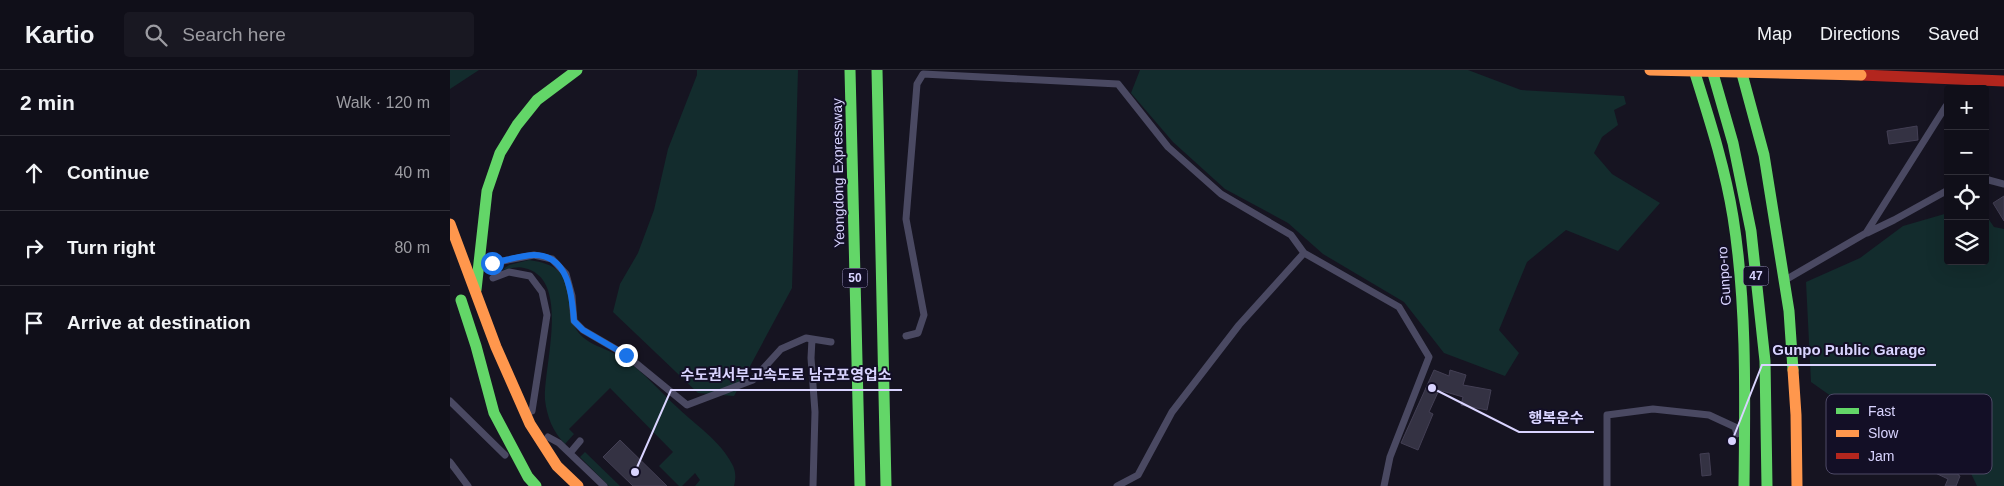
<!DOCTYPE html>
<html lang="en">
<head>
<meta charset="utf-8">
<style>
  body { margin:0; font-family:Helvetica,"Noto Sans KR",sans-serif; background:#191822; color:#f1f3f6 }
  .controls { position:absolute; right:15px; top:15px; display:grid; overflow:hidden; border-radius:5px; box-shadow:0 5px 20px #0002 }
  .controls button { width:45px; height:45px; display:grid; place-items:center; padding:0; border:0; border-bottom:1px solid #302f38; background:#100f19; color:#f1f3f6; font:25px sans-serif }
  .stop { position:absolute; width:15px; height:15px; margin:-11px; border:4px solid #1a73e8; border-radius:50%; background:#fff }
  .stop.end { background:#1a73e8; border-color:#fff; box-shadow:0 1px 5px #0008 }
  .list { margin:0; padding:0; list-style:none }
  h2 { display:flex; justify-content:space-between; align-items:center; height:65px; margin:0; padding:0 20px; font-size:21px }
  h2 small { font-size:16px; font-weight:400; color:#9c9ca2 }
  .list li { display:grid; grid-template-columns:32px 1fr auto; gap:15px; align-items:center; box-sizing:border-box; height:75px; padding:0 20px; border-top:1px solid #302f38 }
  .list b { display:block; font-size:19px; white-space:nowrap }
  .list em { font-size:16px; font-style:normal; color:#9c9ca2 }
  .icon { flex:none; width:28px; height:28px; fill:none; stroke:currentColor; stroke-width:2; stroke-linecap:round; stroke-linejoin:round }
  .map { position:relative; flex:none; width:1554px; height:416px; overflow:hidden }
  header { display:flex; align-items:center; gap:30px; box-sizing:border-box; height:70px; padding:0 25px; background:#100f19; border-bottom:1px solid #302f38 }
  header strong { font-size:24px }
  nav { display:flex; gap:28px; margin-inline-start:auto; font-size:18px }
  .search { width:350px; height:45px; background:#191822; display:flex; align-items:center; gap:12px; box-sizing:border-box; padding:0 18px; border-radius:5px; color:#9c9ca2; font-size:19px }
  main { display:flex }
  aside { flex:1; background:#100f19 }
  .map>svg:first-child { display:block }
  .green { fill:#132c2d }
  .building { fill:#343243; stroke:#433f54 }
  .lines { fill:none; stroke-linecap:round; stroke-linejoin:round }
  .lane { stroke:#4a4962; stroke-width:7 }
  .fast { stroke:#63d668; stroke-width:11 }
  .slow { stroke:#ff974d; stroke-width:11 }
  .jam { stroke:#b3261e; stroke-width:11 }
  .slow-bridge { stroke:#ff974d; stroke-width:11 }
  .route { stroke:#1a73e8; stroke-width:6 }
  .labels { text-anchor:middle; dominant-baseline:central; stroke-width:4; stroke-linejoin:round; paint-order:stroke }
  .shield { fill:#130f26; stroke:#9e99be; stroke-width:1 }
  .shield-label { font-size:12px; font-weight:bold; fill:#d9d4ff }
  .street-label { font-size:14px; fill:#d9d4ff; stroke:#130f26 }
  .key { fill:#130f26; stroke:#4e4a67; stroke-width:1 }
  .key-label { font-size:14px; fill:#d9d4ff }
  .leader { fill:none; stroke:#d9d4ff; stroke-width:2 }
  .callout-dot { fill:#d9d4ff; stroke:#130f26; stroke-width:2 }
  .callout-label { font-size:15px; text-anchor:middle; font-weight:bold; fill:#d9d4ff; stroke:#130f26; stroke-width:4; stroke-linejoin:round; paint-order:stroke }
</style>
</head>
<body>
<header>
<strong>Kartio</strong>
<div class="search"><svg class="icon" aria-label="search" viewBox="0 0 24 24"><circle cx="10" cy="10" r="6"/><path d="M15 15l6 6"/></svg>Search here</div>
<nav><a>Map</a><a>Directions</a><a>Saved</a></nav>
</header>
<main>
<aside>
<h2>2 min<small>Walk · 120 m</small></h2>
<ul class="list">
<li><svg class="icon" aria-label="ahead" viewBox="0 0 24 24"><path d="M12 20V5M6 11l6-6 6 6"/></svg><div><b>Continue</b></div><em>40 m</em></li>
<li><svg class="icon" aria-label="right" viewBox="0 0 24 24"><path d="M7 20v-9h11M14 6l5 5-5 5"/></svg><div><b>Turn right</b></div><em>80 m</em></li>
<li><svg class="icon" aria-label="arrive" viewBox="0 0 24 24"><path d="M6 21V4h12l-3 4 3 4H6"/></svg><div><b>Arrive at destination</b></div></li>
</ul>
</aside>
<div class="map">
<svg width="1554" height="416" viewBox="0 0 1554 416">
  <rect width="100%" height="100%" fill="#161421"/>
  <!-- green -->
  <path class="green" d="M0,0H29L0,19Z
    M247,0H348L342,218L284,326L248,323L163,242L170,214L188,183L204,140L218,79L247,5Z
    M690,0H1018L1071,20L1174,26L1176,34L1164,40L1168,55L1152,67L1144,83L1162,104L1210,133L1168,181L1116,160L1077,192L1049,260L1069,283L1055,306L994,283L954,232L873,184L838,153L775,119L723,72L681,23Z
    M1498,143V191H1535V144L1544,157L1554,159V416H1527L1516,393L1464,366L1449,374L1361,312L1356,212L1410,188L1453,156Z
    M79,190C90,192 103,194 110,203C127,223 109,251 138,271C149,278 162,281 173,288C194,302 210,322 229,339C247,356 270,371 282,394C286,401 286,408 284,416H245L250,410L245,403L232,416H229L209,396L223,382L160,318L119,359L124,364L115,374C103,362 97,347 95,330C93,297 122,208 74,198C68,196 58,199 52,200L59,195Z
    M135,382L170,416H159L130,387Z"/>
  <!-- building -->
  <path class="building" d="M1467,56L1468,70L1439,74L1437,61Z
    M1554,126V151L1543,133Z
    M984,300L999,306L1000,300L1016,305L1013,315L1041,320L1037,340L1011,335L1013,327L989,320L979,342L983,344L968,380L951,373Z
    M170,370L217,416H183L153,387Z
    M1471,380L1510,399L1508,405L1510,406L1506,416H1495L1498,409L1464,393Z
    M1259,383L1261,405L1252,406L1250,384Z"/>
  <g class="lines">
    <!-- lane -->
    <path class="lane" d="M1535,109L1554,114
      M1417,163L1444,150L1498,120
      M42,193L84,185L102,189L116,204L122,226L124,251L133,260L176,285L237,335L303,310L331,279L356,268L381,272
      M43,208L59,202L80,206L92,222L97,245L82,341
      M1337,209L1416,163L1496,36
      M456,266L468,263L474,245L456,149L467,14L473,4L668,14L718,77L771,124L841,165L854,183L949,237L979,287L940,387L934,416
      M362,269L361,288L365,342L363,416
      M0,331L55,385
      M98,367L109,373L154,416
      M120,383L130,371
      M0,392L18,416
      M667,416L688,405L722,342L789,255L854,183
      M1157,416V345L1203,339L1259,345L1285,357L1287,364"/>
    <!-- fast -->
    <path class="fast" d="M400,0L410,416
      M427,0L436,416
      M1244,0C1259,48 1275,97 1283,147C1297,235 1295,327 1294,416
      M1262,0L1283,73L1301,161L1315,291L1317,416
      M1291,0L1314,85L1339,241L1343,300
      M26,220L37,121L50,83L67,55L87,30L127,0
      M11,230L26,276L44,343L78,407L86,416"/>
    <!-- slow -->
    <path class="slow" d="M0,154L46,277L80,354L107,396L128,416
      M1343,300L1346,345L1347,416"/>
    <!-- jam -->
    <path class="jam" d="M1411,5L1554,11"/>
    <!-- slow-bridge -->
    <path class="slow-bridge" d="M1200,0L1411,5"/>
  </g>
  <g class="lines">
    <!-- route -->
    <path class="route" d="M42,193C54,191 72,185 84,185C119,185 122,225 124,251L133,260L176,285"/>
  </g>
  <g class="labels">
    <!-- shield labels -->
    <g class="shield">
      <rect x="1293.5" y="196.5" width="25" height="19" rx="4"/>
      <rect x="392.5" y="198.5" width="25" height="19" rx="4"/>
    </g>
    <g class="shield-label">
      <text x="1306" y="206">47</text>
      <text x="405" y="208">50</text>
    </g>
    <!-- street labels -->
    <g class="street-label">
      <text transform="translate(388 103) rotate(-91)">Yeongdong Expressway</text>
      <text transform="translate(1274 206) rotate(-94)">Gunpo-ro</text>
    </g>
  </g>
  <!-- legend -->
  <rect x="1376" y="324" width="166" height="80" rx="8" class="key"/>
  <rect x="1386" y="338" width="23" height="6" fill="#63d668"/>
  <rect x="1386" y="360" width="23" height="7" fill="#ff974d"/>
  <rect x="1386" y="383" width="23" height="6" fill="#b3261e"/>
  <g class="key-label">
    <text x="1418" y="346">Fast</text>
    <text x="1418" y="368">Slow</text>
    <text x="1418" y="391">Jam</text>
  </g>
  <!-- callouts -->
  <path class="leader" d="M1282 371L1312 295H1486M185 402L221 320H452M982 318L1069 362H1144"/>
  <g class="callout-dot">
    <circle cx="1282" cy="371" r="5"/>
    <circle cx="185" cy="402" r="5"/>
    <circle cx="982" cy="318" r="5"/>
  </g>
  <g class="callout-label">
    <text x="1399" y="285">Gunpo Public Garage</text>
    <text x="336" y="310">수도권서부고속도로 남군포영업소</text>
    <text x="1106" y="353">행복운수</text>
  </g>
</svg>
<div class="controls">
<button>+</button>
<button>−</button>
<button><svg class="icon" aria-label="locate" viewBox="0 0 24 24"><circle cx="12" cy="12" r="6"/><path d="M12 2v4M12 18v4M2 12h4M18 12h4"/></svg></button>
<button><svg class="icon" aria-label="layers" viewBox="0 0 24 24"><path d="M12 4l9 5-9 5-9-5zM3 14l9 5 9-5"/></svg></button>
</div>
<div class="stop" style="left:42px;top:193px"></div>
<div class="stop end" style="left:176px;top:285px"></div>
</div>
</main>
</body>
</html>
